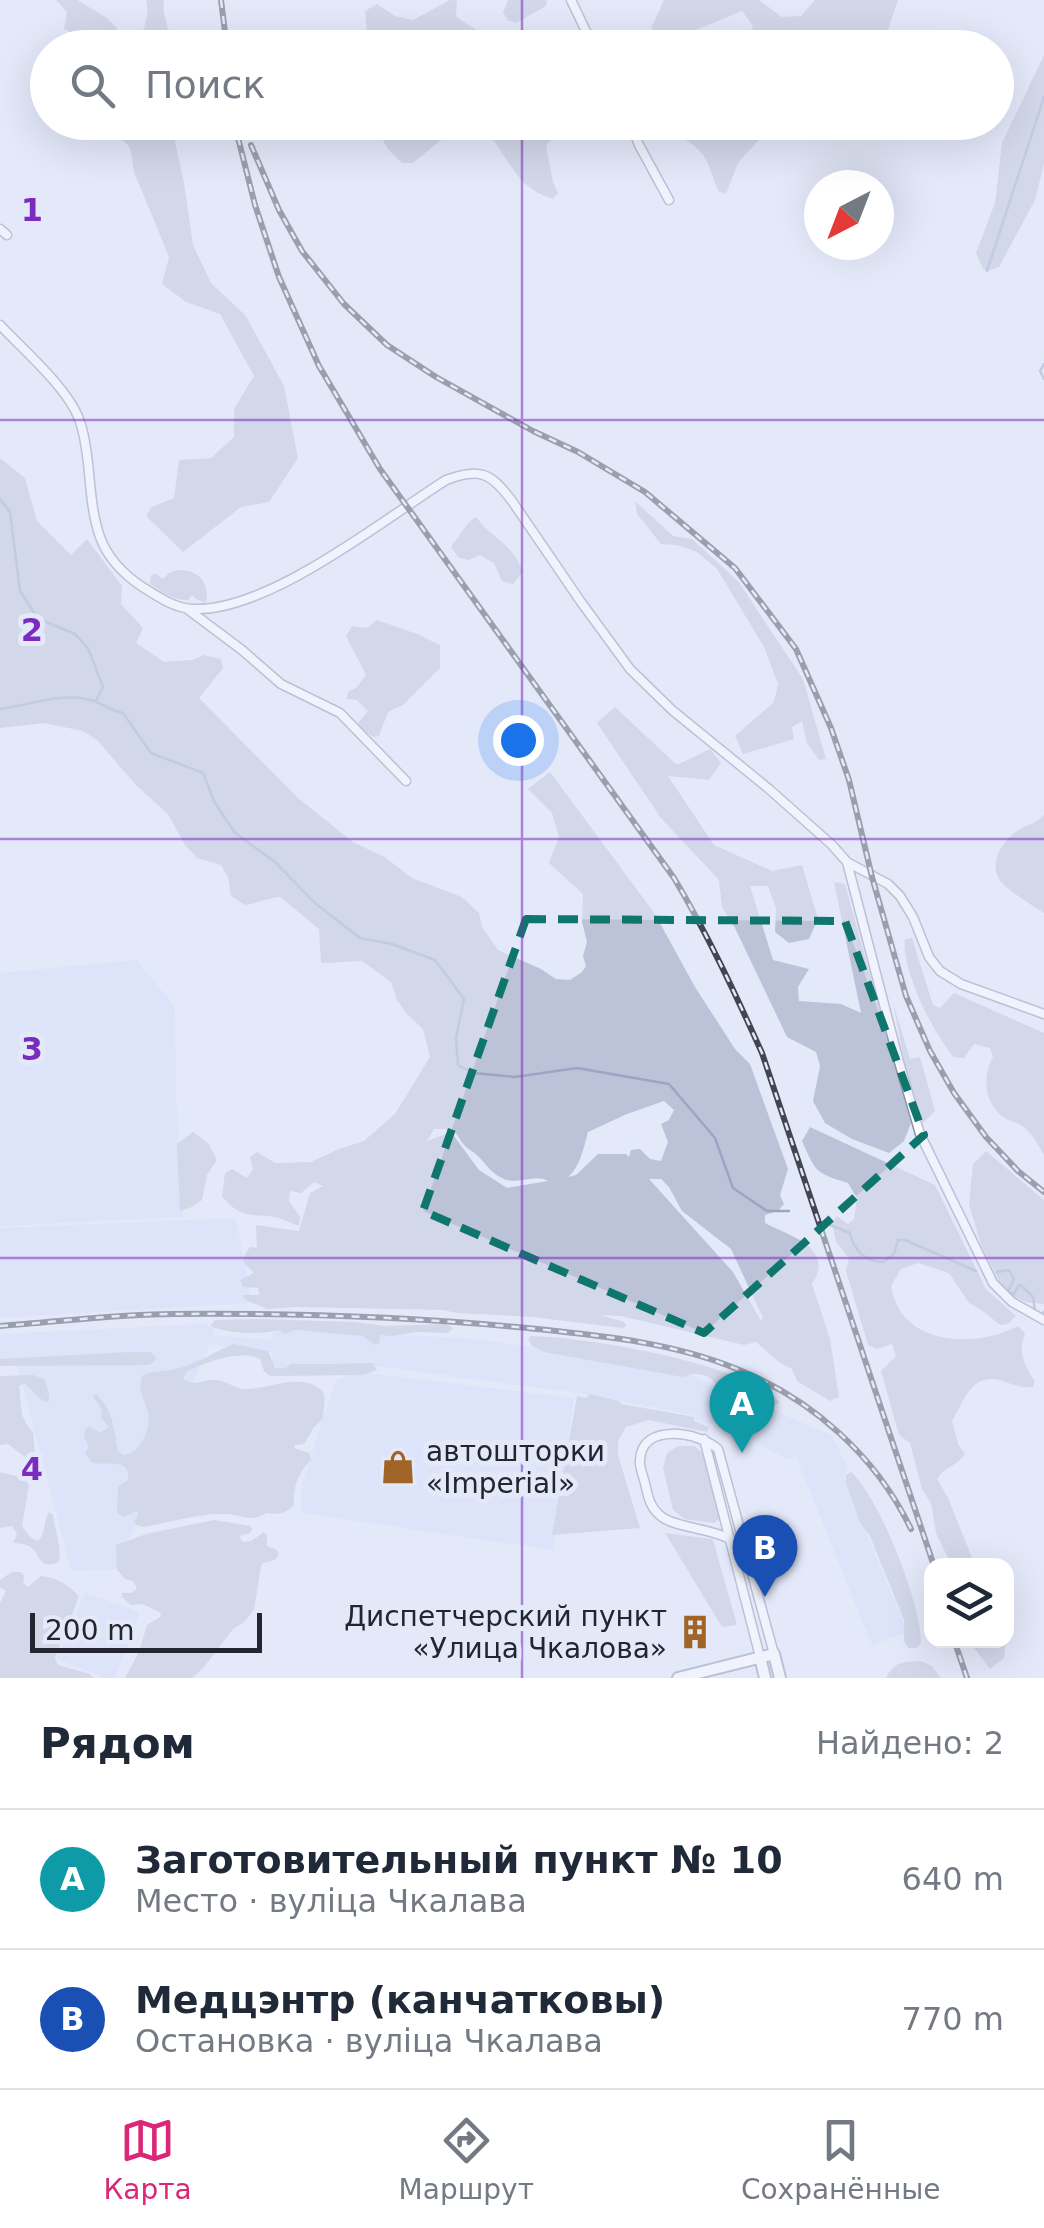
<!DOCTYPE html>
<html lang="ru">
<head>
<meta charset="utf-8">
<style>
  body { margin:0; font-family:"DejaVu Sans",sans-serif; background:#f2f2f3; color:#1f2937 }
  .controls { position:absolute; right:30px; bottom:30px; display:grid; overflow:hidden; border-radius:20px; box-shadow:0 10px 40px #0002 }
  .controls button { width:90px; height:90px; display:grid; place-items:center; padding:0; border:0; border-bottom:2px solid #e0e1e3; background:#fff; color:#1f2937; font:50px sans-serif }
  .compass { position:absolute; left:804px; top:170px; width:90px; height:90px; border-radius:50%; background:#fff; box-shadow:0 10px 40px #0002; rotate:222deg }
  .scale { position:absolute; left:30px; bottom:25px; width:232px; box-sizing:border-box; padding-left:10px; border:5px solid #232630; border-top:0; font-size:28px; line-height:35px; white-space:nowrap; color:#232630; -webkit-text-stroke:8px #e4e9fa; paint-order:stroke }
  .you { position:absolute; left:518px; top:740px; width:35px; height:35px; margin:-25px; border:8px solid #fff; border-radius:50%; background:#1a73e8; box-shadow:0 0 0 15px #1a73e833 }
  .badge { display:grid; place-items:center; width:65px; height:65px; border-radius:50%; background:#db2777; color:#fff; font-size:32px; font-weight:700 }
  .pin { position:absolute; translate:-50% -82px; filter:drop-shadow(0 2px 5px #0008) }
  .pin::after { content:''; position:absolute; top:52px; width:35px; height:30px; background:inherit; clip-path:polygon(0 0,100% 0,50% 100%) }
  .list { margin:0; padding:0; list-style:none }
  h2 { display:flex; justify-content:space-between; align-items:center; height:130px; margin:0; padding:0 40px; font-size:42px }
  h2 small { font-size:32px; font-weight:400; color:#747a83 }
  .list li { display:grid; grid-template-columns:65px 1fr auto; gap:30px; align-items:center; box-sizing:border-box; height:140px; padding:0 40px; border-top:2px solid #e0e1e3 }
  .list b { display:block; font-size:38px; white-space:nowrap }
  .list p { margin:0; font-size:32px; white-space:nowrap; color:#747a83 }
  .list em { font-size:32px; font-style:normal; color:#747a83 }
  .icon { flex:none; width:55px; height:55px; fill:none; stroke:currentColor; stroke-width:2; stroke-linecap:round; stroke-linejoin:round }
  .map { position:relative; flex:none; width:1044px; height:1678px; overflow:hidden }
  .search { position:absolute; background:#fff; box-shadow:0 10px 40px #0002; left:30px; right:30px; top:30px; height:110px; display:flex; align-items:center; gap:25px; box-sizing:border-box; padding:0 35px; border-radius:55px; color:#747a83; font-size:38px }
  .sheet { height:410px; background:#fff }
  nav { display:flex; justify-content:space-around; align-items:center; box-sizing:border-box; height:140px; border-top:2px solid #e0e1e3; background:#fff; font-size:28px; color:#747a83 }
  nav a { display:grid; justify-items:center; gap:5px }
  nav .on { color:#db2777 }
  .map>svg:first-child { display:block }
  .built { fill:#d4ddf9 }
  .green { fill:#bcc2d7; fill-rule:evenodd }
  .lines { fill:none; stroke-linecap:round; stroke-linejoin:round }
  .stream { stroke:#9ca5c4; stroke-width:2.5 }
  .minor-casing { stroke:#8991ab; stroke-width:11 }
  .major-casing { stroke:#8991ab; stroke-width:14 }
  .minor { stroke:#fff; stroke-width:8 }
  .major { stroke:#fff; stroke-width:10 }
  .rail-casing { stroke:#434651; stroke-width:6 }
  .rail { stroke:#e4e9fa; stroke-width:2.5; stroke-dasharray:8; stroke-linecap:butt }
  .marked { fill:none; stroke:#0f766e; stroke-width:8; stroke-dasharray:20 12; stroke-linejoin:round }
  .grid { fill:none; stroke:#7b2cbf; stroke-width:2.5; stroke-opacity:0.55 }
  .labels { text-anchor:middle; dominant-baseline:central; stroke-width:10; stroke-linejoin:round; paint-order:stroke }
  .poi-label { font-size:28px; fill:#232630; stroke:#e4e9fa; text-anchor:start }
  .grid-label { font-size:32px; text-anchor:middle; font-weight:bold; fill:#7b2cbf; stroke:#e4e9fa; stroke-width:10; stroke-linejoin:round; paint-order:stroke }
</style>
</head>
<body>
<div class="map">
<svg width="1044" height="1678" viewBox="0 0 1044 1678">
  <rect width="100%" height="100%" fill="#e4e9fa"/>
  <!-- built -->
  <path class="built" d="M137,960L175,1007L176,1097L183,1217L0,1226V973Z
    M236,1218L252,1303L0,1318V1228Z
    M204,1324L214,1328L213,1335L272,1340L275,1330L465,1338L612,1358L693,1376L831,1435L847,1465L845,1480L907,1632L872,1645L796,1457L786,1459L748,1438L745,1441L737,1436L738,1433L712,1421L709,1425L696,1420V1416L593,1395L384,1367L287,1365L284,1371L272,1370V1352L210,1344L116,1569L71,1571L16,1359H0V1334Z
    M357,1372L574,1398L553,1550L302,1513V1484L336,1380Z
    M85,1593L137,1611L139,1614L115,1678H105L57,1659Z"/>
  <!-- green -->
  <path class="green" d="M56,0H77L107,18L117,28L121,47H105L101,40L85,32L74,34L64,29L67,12Z
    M146,0H164C162,18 170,27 171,45L166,47H140C141,31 151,17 146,0Z
    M450,0H457L456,16C473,30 491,36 509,47H368L365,11L377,4L395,16L413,20Z
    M508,0H547L546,6L516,23L507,20L503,12Z
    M664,0H759L782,17L801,16L815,0H898L882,48L747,47L753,26L742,11L667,42L651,28Z
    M1044,55V164L1035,200L999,267L987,271L983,269L976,253L995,203L1002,143Z
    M109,123H171L184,183L193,245L211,283L246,316L284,386L298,458L269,502L241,507L183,552L146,516L152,507L174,498L179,460L211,458L234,437V409L254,376L220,314L186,302L162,284L169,257L134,172L131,151L128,145L113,133Z
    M374,123V122L476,123C450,130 433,147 413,163H402L387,148Z
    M477,123H555L554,135L546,146L553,182L558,193L553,199C509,186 507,146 477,123Z
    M664,123V122L774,123L738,163L726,194L718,191C705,153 703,146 664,130Z
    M0,458L25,478L37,521L71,555L87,539L122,586L121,604L143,628L136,643L164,662L192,660L204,655L221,659L223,668L199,698L298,798L353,842L386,858L412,878L462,897L479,913L482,927L498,950L541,969L556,979L570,980L582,972L586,966L583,956L587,942L582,922L583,894L549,863L559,837L552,813L528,789L550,772L655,914L695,987L735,1049L750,1064L788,1169L780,1195L784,1204L778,1211L765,1215V1223C790,1236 836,1248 812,1284L830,1339L839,1397L830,1401L797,1381L792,1369L779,1362L756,1342L744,1345L621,1316L601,1315L624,1322L626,1326L623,1328L532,1317L457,1313L443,1310L298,1307L267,1309L244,1299L243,1295H259L258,1288L243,1287L240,1280L254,1273L243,1262L245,1254L250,1247L257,1248L256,1225L299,1231L310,1193L323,1186L314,1182L301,1193L290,1191L289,1201L300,1217L299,1226C292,1224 283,1219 275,1217C251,1214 239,1218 222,1196L225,1173L232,1169L247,1178L253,1169L250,1157L257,1152L275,1163L311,1162L339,1149L364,1141L395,1114L430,1057L423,1029L406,1013L397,1000L391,982L362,961L321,963L319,929L280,897C267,898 257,903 245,905L231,896L228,877L221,865L197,858L185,845L168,814L136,785L97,740L83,731L44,723L0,728ZM664,1101L674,1110L669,1120L661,1124L668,1142L661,1161L650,1159L640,1149L631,1150L629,1157L626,1154H598L576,1175L568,1177C580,1167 584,1147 588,1132L627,1114ZM434,1129C460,1129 451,1129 465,1146C469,1150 474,1152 478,1156C486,1164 491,1173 502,1178C517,1186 535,1173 548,1181L507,1188L479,1170L451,1132L427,1141ZM649,1179H661L669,1187L682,1211L731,1249L763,1318L761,1321L733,1272Z
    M635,501L673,536L692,539L738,581L803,679L826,759L819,760L807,743L802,721L792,727L794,739L743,754L735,736L774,702L778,684L764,647L717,569L697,552L677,545L661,544L637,514Z
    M476,517C494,541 511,541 523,572L513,584L502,581L494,563L480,555L469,560L459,558L451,547L468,523Z
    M179,570C199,570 210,583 206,603L196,599L192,595L188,600C174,601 161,591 150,584L151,575L156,574L163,579L169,573Z
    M377,620L417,634L440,645V668L403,705L388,712L379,736L373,737L360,727L358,723L368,711L357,700L347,699L348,692L357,687L366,675L346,636L352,626L367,628Z
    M615,707L677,765L710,749L721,763L709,780L668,776L714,845L772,871L802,865L818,919L809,939L789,943L775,932L776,908L768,886H750L773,960L809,969L798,987L799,1001L841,1004L861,1013L834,882L845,884L911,1123L904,1141L889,1153L852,1139L825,1123L813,1101L820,1066L816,1052L787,1037L735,928L722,907L719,880L661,818L597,723Z
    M1044,815V913C1033,906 1005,889 999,879C989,861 1003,841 1017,831C1028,823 1032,827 1044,815Z
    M912,938L933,1005L940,1008L954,993L1044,1033V1155C1038,1145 1034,1136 1025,1128C1018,1122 1010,1122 1003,1117C984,1103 982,1076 993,1057L990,1048L974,1044L964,1058L954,1057C934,1035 901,969 905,939Z
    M893,1003L910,1059L920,1057L935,1111L923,1123L906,1070Z
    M810,1127L935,1185L986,1289L1016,1316L1008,1324L1000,1325L983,1311L969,1303L949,1273L918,1263L901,1269L891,1286C900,1346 975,1349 1018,1326L1025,1334C1017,1351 1025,1367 1035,1381L1033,1387C1015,1389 1005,1379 991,1379C969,1379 962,1405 952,1421L958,1444L965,1454C959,1465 944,1467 937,1479L948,1498L975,1565H949L948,1558L936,1533L931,1503L922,1489L910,1443L899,1435L881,1371L896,1356L892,1344L877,1349L868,1345L846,1271L849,1258L836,1242L832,1223L837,1216L848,1224L854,1219L857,1198L848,1183C816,1173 816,1173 802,1141Z
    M193,1132L209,1144L217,1160L207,1175L202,1200L192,1207L180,1211L177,1144Z
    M986,1151L1044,1200V1304L1026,1302L1005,1293L981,1245L969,1204L973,1164Z
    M260,1319L354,1322L386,1326L446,1324L453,1328L448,1333L416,1332L392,1336L380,1335L379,1343L375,1345L363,1336L296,1330L285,1334L278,1330C260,1335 227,1334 210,1326L215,1320Z
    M531,1336C584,1337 747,1363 780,1403L776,1404L763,1394L751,1396L752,1404L773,1413V1417C757,1416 747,1401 736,1391L724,1392L718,1389C713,1374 696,1371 683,1377L544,1352L532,1346L528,1339Z
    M233,1344L268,1351L275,1368H285L291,1364C319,1364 346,1364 373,1363L377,1370L362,1375L270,1376L264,1371L260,1359C240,1349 205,1362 186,1372L183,1379C199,1387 198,1380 213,1380C223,1379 233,1387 243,1389C265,1391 298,1372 320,1389C328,1395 323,1410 323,1419L314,1427L304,1444L295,1445L294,1448L309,1453L311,1460C298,1473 293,1486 294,1505C284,1514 279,1515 266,1513C253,1523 242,1515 226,1514C200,1513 170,1522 144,1527L136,1525L134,1522L138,1515L137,1511L123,1517L117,1512L118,1487L128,1480C132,1458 107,1465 92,1463L85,1453L89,1447L84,1436L86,1428L90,1427L100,1433L109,1427L101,1418L102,1410L93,1396L96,1394C113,1409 114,1430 118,1451L124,1455C135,1452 138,1449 143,1440C160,1408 134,1402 142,1376C153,1370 164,1372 176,1369C197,1364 214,1352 233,1344Z
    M130,1352H150L156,1357L155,1361L149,1365L0,1366V1359Z
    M33,1375L44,1379L49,1393V1401L45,1402L37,1396L25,1383L19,1386L22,1415L27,1425L33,1432L35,1453L25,1457L8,1444L0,1445V1376Z
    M590,1394L619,1401L621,1404L695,1417L694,1421L709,1427L707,1432L649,1420L626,1427L618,1441V1455L640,1528L552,1535L577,1396L586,1398Z
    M678,1446H694L704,1454L720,1518L714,1523L685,1519L673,1510L663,1468L667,1453Z
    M0,1472L24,1478L29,1485L22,1526L30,1537L38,1541C46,1533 43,1522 49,1512L53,1515C55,1531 62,1546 59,1562C36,1571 42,1553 29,1546C26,1544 16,1543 13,1543L17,1534L12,1526L0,1528Z
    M851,1472C879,1496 922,1606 921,1643L916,1648H908L904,1641V1620L870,1536L860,1522L846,1483V1475Z
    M214,1520L250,1526L252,1529L250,1533L239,1536L243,1542L251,1541L264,1532L267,1535V1546L277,1550L279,1554L275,1560L263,1563L261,1566L254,1610L244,1622L233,1629L204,1667L192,1678H125L139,1652L147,1625L160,1617L161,1613L143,1604L131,1605L122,1597V1593H131L137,1588L133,1581L125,1579L117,1570L116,1545L146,1534Z
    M665,1533L712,1539L714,1543L737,1625L722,1627Z
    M12,1572H21L24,1576L23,1583L28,1587L41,1576C58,1578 67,1584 79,1596L55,1658L58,1665L90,1674L93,1678H0V1603L6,1591L0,1587V1580Z
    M969,1641H1006L1004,1658L990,1669Z
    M921,1661L932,1666L941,1678H886C894,1661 904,1662 921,1661Z"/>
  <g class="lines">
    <!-- stream -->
    <path class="stream" d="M987,271L1044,97
      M1044,364L1040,371L1044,379
      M0,499L10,512L20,591L34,613L44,621L75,634L88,648L103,687L96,701
      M0,709C29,705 65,691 94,701C106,705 108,710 123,713L151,753L203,773L215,803L235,833L275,862L316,904L360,938L392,944L435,960L464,999L456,1038L458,1065L473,1073L515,1077L577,1068L669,1084L715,1138L733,1188L767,1211H789
      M830,1225L850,1233C854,1251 864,1261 883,1262L894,1254L898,1240H905L976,1271
      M997,1272L1009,1270L1014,1279L1008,1291L1014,1294L1019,1285H1021L1033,1297L1035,1311L1041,1314L1044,1312"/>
    <!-- minor casing -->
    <g class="minor-casing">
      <path id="minor" d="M571,0L594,48
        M630,122L639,145L669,200
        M0,229L7,235
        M0,325C24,351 72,391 81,425C92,461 87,500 100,537C108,559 124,575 144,588C158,597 175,608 192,609C267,613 383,520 446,480C480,467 491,473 512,501L581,602L630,669L672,710L769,789L832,845L847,862L888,884L900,896L913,917L929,957L940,971L961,984L1044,1014
        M186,608L242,650L281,684L340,713L406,781
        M847,862L899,1062L920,1134L993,1283L1012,1302L1044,1320
        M704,1439L760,1657
        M730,1539C710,1528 677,1528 662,1517C650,1508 648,1497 645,1483C643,1476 639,1466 640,1460C642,1422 699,1432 718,1449L774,1654"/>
    </g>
    <!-- major casing -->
    <g class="major-casing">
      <path id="major" d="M760,1657L765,1678
        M678,1678L774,1654L780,1678"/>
    </g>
    <!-- minor -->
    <use href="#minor" class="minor"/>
    <!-- major -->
    <use href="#major" class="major"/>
    <!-- rail casing -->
    <g class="rail-casing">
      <path id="rail" d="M221,0L227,48
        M234,122L255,205L279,277L319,366L380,469L674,878C708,935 735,993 762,1053L934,1566
        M251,145L279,210L302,251L344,304L387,345L436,377L533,431L578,452L645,492L735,568L796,649L831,728L849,780L872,877L906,996L930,1051L954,1093L986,1137L1018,1171L1044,1192
        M0,1326C58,1322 116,1314 174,1314C294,1313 418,1317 537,1329C604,1336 674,1343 737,1369C812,1399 876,1456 911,1529
        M954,1640L967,1678"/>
    </g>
    <!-- rail -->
    <use href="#rail" class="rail"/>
  </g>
  <!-- marked area -->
  <path d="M0 0H1044V1678H0ZM526,919L845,921L924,1135L704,1333L423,1211Z" fill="#e4e9fa" fill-opacity=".55" fill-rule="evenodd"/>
  <path class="marked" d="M526,919L845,921L924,1135L704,1333L423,1211Z"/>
  <!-- grid -->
  <path class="grid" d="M522,0V48M522,122V1678M0,420H1044M0,839H1044M0,1258H1044"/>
  <!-- icons -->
  <defs>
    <g id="shop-bare" transform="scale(2.7)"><path d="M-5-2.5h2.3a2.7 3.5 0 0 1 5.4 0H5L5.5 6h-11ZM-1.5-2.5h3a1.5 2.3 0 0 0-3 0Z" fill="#a06426" stroke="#e4e9fa" stroke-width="2.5" paint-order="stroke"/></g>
    <g id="building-bare" transform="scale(2.7)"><path d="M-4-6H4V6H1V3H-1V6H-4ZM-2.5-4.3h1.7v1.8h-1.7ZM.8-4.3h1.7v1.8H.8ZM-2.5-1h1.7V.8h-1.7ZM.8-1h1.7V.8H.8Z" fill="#a06426" stroke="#e4e9fa" stroke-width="2.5" paint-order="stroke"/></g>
  </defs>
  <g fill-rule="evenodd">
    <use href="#shop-bare" x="398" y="1467"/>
    <use href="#building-bare" x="695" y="1632"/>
  </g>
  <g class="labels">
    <!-- poi labels -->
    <g class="poi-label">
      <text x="426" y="1451">автошторки<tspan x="426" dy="32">«Imperial»</tspan></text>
      <text x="667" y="1616" text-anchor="end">Диспетчерский пункт<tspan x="667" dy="32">«Улица Чкалова»</tspan></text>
    </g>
  </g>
  <g class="grid-label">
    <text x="32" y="221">1</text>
    <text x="32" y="641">2</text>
    <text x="32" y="1060">3</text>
    <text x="32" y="1480">4</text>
  </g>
</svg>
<div class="controls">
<button><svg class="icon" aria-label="layers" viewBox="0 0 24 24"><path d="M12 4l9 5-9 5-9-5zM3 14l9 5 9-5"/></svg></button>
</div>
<svg class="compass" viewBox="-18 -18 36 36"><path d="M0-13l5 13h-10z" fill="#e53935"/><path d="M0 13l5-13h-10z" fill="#747a83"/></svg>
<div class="scale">200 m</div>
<div class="you"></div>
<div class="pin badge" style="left:742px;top:1453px;background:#0f9aa8">A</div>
<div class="pin badge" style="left:765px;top:1597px;background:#1a4fb4">B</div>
<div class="search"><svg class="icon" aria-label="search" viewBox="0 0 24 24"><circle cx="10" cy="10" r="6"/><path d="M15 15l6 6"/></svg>Поиск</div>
</div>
<section class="sheet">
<h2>Рядом<small>Найдено: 2</small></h2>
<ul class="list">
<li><span class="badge" style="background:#0f9aa8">A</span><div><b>Заготовительный пункт № 10</b><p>Место · вуліца Чкалава</p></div><em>640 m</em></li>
<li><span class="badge" style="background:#1a4fb4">B</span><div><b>Медцэнтр (канчатковы)</b><p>Остановка · вуліца Чкалава</p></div><em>770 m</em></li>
</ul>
</section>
<nav>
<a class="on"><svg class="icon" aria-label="map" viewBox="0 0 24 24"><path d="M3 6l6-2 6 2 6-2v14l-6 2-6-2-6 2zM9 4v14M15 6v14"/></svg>Карта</a>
<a><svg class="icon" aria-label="directions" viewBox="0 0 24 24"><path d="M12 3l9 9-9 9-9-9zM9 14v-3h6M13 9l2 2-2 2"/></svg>Маршрут</a>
<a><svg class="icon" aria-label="saved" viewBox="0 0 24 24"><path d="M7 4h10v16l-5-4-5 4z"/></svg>Сохранённые</a>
</nav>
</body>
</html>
